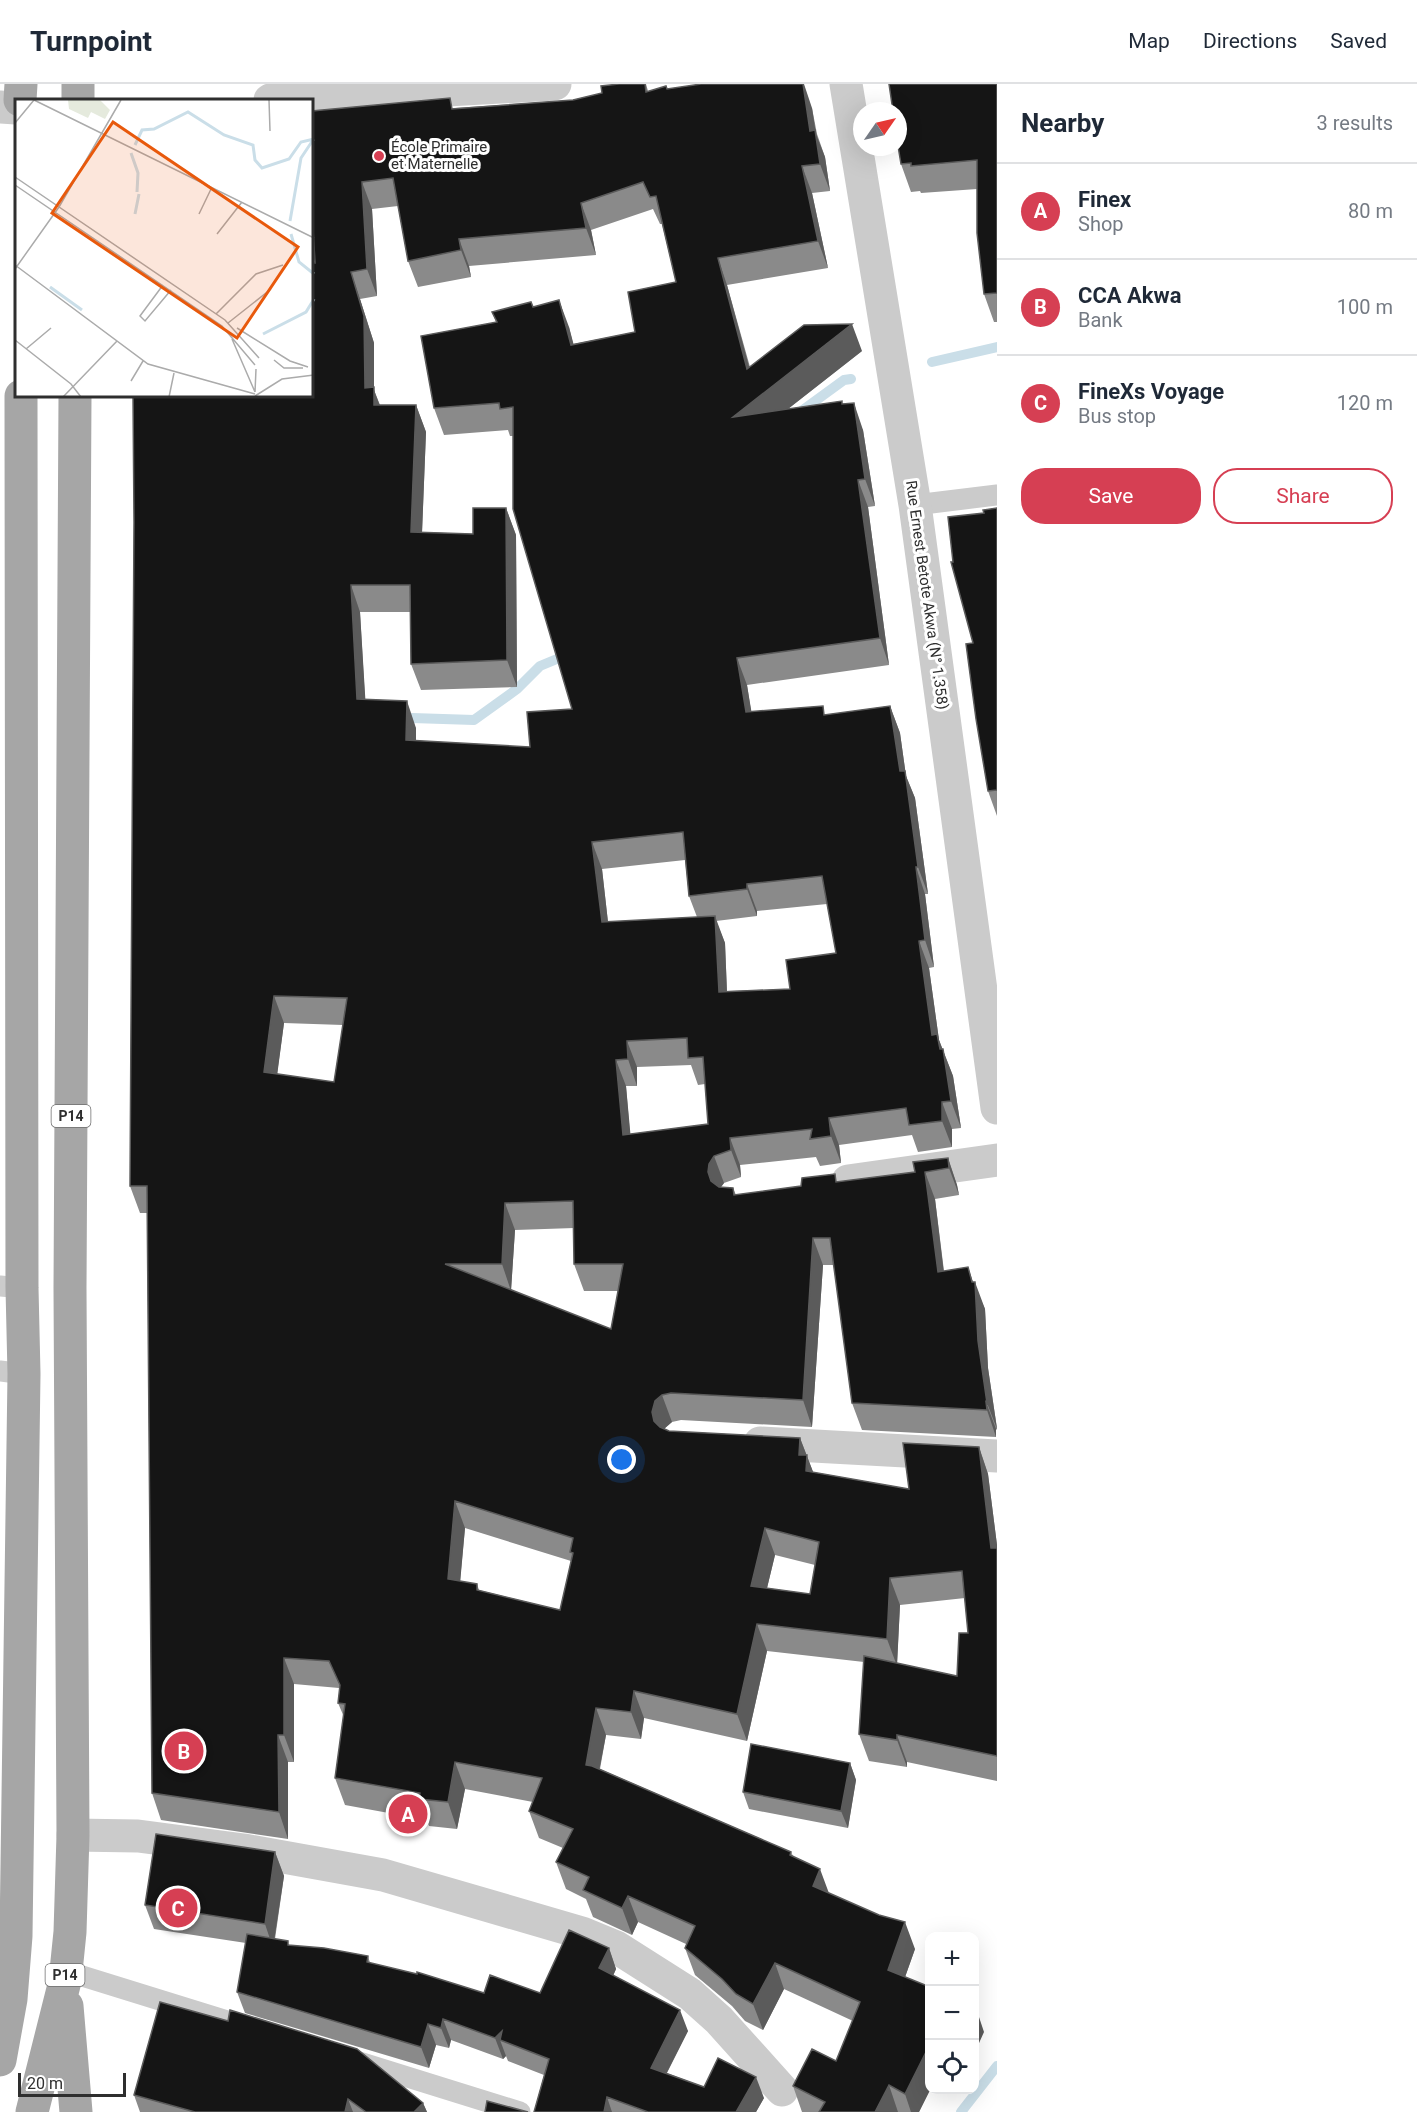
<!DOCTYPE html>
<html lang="en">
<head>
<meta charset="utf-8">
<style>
  body { margin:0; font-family:Roboto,sans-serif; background:#f6f6f7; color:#1f2937 }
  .controls { position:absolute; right:18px; bottom:18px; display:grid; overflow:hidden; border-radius:12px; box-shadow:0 6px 24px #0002 }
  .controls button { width:54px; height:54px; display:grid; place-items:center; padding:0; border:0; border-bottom:2px solid #e0e1e3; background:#fff; color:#1f2937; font:30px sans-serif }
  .compass { position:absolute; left:853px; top:18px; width:54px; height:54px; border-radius:50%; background:#fff; box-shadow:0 6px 24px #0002; rotate:56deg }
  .scale { position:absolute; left:18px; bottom:15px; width:108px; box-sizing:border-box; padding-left:6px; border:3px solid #2e2e2e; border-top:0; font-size:16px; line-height:21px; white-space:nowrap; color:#2e2e2e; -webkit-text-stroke:4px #fff; paint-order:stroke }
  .you { position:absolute; left:622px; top:1376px; width:21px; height:21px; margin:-15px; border:4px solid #fff; border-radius:50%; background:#1a73e8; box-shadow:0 0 0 9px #1a73e833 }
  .badge { display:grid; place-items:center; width:39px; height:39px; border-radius:50%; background:#d63f53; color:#fff; font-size:20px; font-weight:700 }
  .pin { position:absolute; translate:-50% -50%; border:3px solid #fff; box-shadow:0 2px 6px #0006 }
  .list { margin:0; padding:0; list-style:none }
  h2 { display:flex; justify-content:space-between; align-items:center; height:78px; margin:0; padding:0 24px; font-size:26px }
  h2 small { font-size:20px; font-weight:400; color:#747a83 }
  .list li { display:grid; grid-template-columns:39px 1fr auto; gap:18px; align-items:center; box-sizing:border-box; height:96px; padding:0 24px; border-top:2px solid #e0e1e3 }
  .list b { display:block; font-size:22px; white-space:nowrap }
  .list p { margin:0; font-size:20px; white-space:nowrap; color:#747a83 }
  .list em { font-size:20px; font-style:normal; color:#747a83 }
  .actions { display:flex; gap:12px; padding:18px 24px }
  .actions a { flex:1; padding:14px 0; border:2px solid #d63f53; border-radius:24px; text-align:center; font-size:21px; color:#d63f53 }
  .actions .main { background:#d63f53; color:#fff }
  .icon { flex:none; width:33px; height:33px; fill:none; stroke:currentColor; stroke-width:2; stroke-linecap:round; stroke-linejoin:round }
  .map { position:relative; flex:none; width:997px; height:2028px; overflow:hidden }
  header { display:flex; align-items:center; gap:36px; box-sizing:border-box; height:84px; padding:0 30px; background:#fff; border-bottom:2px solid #e0e1e3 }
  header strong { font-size:28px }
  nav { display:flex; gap:33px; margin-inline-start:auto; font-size:21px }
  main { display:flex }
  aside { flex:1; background:#fff }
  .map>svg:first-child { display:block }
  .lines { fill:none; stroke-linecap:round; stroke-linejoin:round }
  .stream { stroke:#cadee8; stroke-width:10 }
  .lane { stroke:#cbcbcb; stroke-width:21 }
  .street { stroke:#cbcbcb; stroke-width:33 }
  .primary { stroke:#a6a6a6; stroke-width:33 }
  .wall { fill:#8a8a8a; fill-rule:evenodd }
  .shaded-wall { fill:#5b5b5b }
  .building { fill:#151515; stroke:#5b5b5b; stroke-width:1.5; fill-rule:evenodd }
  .poi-dot { fill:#d63f53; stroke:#fff; stroke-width:2 }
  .labels { text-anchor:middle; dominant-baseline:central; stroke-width:6; stroke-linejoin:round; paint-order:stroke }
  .shield { fill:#fff; stroke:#6d6d6d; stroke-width:1.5 }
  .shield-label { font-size:14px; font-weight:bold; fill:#2e2e2e }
  .poi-label { font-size:15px; fill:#2e2e2e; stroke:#fff; text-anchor:start }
  .street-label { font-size:15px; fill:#2e2e2e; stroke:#fff }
  .inset-river { fill:none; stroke:#cadee8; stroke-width:3 }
  .inset-road { fill:none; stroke:#ababab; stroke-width:1.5 }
  .view { fill:#e8590c; fill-opacity:0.15; stroke:#e8590c; stroke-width:3 }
  .inset-edge { fill:none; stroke:#2e2e2e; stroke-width:3 }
</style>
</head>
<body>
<header>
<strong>Turnpoint</strong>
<nav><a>Map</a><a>Directions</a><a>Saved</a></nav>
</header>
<main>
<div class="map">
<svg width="997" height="2028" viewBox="0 0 997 2028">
  <rect width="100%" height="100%" fill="#fff"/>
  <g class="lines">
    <!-- stream -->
    <path class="stream" d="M932,278L997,263
      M796,331L844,296L851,295
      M412,634L474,636L517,605L540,582L569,570
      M961,2028L997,1982"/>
    <!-- lane -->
    <path class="lane" d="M915,421L997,411
      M0,1202L22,1204
      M0,1287L24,1290
      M66,1887L237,1940
      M356,1977L520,2028"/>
    <!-- street -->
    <path class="street" d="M846,0L915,421L997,1024
      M270,16L555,0
      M0,23L16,24
      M848,1097L997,1076
      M760,1359L997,1372
      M73,1751L138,1752L244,1766L383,1791L582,1849L616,1863L690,1910L719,1936L782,2006"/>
    <!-- primary -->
    <path class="primary" d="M20,16L21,0
      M78,16V0
      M67,1922L76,2028
      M0,1976L11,1915L16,1852L24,1290L22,1204L21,312
      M32,2028L65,1897L70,1848L73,1751L70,1204L75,312"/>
  </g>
  <!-- wall -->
  <path class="wall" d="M619,0H646L648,7L667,5L812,24L817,50L825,73L830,107L812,109L828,184L727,201L750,283L862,267L788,325L843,320L863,346L875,422L868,423L889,581L747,601L751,627L827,631L890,622L900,649L906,692L915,714L928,810H925L934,883L929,884L939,956L953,992L961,1044L952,1045V1063L918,1068L912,1051L839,1061L841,1079L820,1082L816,1073L740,1081L741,1093L724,1099L721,1103L733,1104L736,1111L915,1088L948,1074L957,1101L959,1111L935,1115L944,1187L973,1198L985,1225L988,1284L997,1344V1346L996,1345V1353L862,1346L852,1319L834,1181H823L812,1343L681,1336L672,1338L664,1345L669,1347L800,1354L813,1388L909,1405L979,1363L988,1390L997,1461V1697L907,1678V1683L869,1677L859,1650L864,1578L767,1567L747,1657L644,1634L641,1655L606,1651L600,1685L791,1768L793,1772L829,1810L915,1865L905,1893L930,2006L919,2028H802L793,2002L836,1977L853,1937L784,1905L763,1946L745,1937L732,1922L695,1891L685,1864L686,1860L638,1838L632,1851L593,1833L586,1815L566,1805L556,1778L563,1764L539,1754L529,1727L533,1718L465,1705L457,1745L429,1742L427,1736L345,1721L335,1694L344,1633L338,1619L340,1606L339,1604L294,1600V1678H288V1755L161,1736L152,1709L147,1129H140L130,1102L134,438L315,179L314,150H312V27L454,24L573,16L602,9ZM398,122L408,177L418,203L471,193L469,182L596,171L591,146L653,125L660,140H662L676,198L635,248L573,260L569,243L533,223L492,228L496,238L434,324L444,351L508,346L510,352H513L572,625L530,663L416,657V644L365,615L360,528H410L411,580L421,606L517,603L516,451L506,424L473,450L422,448L426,348L416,321H380L374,306V259L360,215L377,212L372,125ZM685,776L689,812L697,833L608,838L602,785ZM827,820L836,869L790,905L727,907L725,859L716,837L757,832V827ZM284,939L343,941L334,998L277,990ZM691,981L698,1001L705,1000L708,1040L630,1050L626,1002H637V983ZM574,1144V1180L584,1207H618L611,1245L511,1206L515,1146ZM465,1444L571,1477L560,1526L479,1506L477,1500L460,1497ZM775,1471L815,1481L810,1510L767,1504ZM965,1514L968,1549L957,1592L897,1579L900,1521Z
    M997,0V238H994L984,210L977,105L921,109L920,107L911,108L901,80Z
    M997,424V732L988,707L973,559L953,478L984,429Z
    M850,1679L856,1696L848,1744L749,1725L743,1708Z
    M275,1768L284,1792L275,1855L290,1861L368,1872L370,1879L484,1909H540L609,1864L616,1885L613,1892L688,1947L667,1989L704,2003L764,2014L756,2028H534L544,1991L508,1977L506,1972L503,1975L451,1956L449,1964L436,1961L429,1984L245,1929L237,1908L246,1859L154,1845L145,1821Z
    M160,1918L423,2019L427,2028H140L134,2011Z"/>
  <!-- shaded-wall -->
  <path class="shaded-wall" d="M802,0H804L812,24L816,50L825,73L830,107L820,80L810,47Z
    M802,82L812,109L828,184L818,157Z
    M362,98L372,125L377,212L367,185Z
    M581,119L591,146L596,171L586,144Z
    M459,155L469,182L471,193L461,166Z
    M718,174L727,201L757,312L747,285Z
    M351,188L360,215L374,259V306L383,330L384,348L365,304Z
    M559,216L569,243L581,288L571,261Z
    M852,240L862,267L743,360L733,333Z
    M854,319L863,346L875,422L865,395Z
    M416,321L426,348L421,475L411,448Z
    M858,396L868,423L889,581L880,554Z
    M506,424L516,451L517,603L507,576Z
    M351,501L360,528L367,642L357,615Z
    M737,574L747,601L756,655L746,628Z
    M407,617L416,644V683L406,656Z
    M890,622L900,649L906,692L915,714L928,810L918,783L900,687Z
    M592,758L602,785L611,865L602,838Z
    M916,783L925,810L934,883L925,856Z
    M747,800L757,827V832L747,805Z
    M715,832L725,859L728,935L719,908Z
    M919,857L929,884L939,956L953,992L961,1044L951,1017L932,951Z
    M274,912L284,939L274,1015L264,988Z
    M627,957L637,983V1002L628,975Z
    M616,976L626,1002L633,1078L623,1051Z
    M942,1018L952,1045V1063L942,1037Z
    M829,1034L839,1061L841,1079L831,1052Z
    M730,1054L740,1081L741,1093L731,1066Z
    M714,1072L724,1099L718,1107L717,1115L708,1088L709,1080Z
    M948,1074L957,1101L959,1111L949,1084Z
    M925,1088L935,1115L947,1215L938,1188Z
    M505,1119L515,1146L511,1207L502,1180Z
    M813,1154L823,1181L812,1343L803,1316Z
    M968,1183L975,1204V1198L985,1225L988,1284L997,1345L987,1319L978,1257L972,1198Z
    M662,1311L672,1338L665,1344L661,1355L654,1337L652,1328L655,1317Z
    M986,1318L996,1345V1353L987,1326Z
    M800,1354L817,1398L816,1414L799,1371Z
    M979,1363L988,1390L997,1461V1481L991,1464Z
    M455,1417L465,1444L458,1522L448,1495Z
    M765,1444L775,1471L761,1529L751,1502Z
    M890,1494L900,1521L897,1582L887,1555Z
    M757,1540L767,1567L747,1657L737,1630Z
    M284,1574L294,1600V1678L284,1651Z
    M634,1607L644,1634L641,1655L631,1628Z
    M596,1624L606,1651L595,1708L586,1681Z
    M278,1651L288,1678V1755L279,1728Z
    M897,1651L907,1678V1683L897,1656Z
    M455,1678L465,1705L457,1745L448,1718Z
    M850,1679L856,1696L848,1744L841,1727Z
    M275,1768L284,1792L273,1864L265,1840Z
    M820,1785L830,1812L813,1802Z
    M628,1812L638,1838L632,1851L622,1824Z
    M905,1838L915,1865L898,1913L888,1886Z
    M609,1864L616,1885L607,1905L599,1884Z
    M775,1879L784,1905L763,1946L753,1920Z
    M975,1921L984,1948L975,1968Z
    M680,1926L688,1947L659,2004L651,1984Z
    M443,1935L451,1956L449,1964L441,1944Z
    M428,1940L436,1961L429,1984L421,1963Z
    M502,1947L500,1956L506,1972L503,1975L495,1954Z
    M930,1960V2006L919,2028H911L905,2010Z
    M756,1993L764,2014L756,2028H736Z
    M889,2001L898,2028H875Z
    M607,2013L612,2028H604Z
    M348,2015L353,2028H345Z
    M423,2019L427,2028H414Z"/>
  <!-- building -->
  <path class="building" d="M619,0H645L646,8L666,2L667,5L701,0H803L810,47L815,46L820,80L802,82L818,157L718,174L747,285L804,241L852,240L733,333L842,317V320L854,319L865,395L858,396L880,554L737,574L746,628L823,622L824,631L890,622L900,687H905L918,783H916L925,856L919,857L932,951L937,950L940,965H943L951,1017L942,1018V1037L909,1041L906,1024L829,1034L831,1052L810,1055L812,1045L730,1054L731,1066L714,1072L709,1080L708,1088L711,1097L719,1103L733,1104L734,1111L801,1102L802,1094L835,1090L836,1098L915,1088L913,1078L948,1074L949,1084L925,1088L938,1188L968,1183L972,1198H975L978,1257L987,1319L986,1318L987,1326L852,1319L830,1154H813L803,1316L671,1309L662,1311L655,1317L652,1328L654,1337L660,1343L669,1347L800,1354L799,1371H807L806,1387L909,1405L903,1359L979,1363L991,1464H997V1672L897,1651V1656L859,1650L864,1572L957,1592L959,1549H968L962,1487L890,1494L887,1555L757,1540L737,1630L634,1607L631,1628L596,1624L586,1681L592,1682L791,1768L790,1771L820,1785L813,1802L879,1831L905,1838L888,1886L930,1903V1960L905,2010L889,2001L875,2028H819L825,2018L793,2002L812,1965L836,1977L860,1918L775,1879L753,1920L736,1910L722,1895L685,1864L695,1842L628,1812L622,1824L583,1806L589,1793L556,1778L573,1745L529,1727L542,1694L455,1678L448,1718L419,1715L420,1709L335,1694L345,1620L338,1619L340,1601L329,1577L284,1574V1651H278L279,1728L152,1709L147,1102H130L134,438L133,312H312V179H315L312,127V27L450,14L452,25L573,16L602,9L601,2ZM393,94L408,177L461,166L459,155L586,144L581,119L643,98L650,113L656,112L676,198L628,208L635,248L571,261L559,216L533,223L531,218L492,228L497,238L421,252L434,324L499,319L500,325L513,323V425L572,625L527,628L530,663L406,656L407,617L357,615L351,501H410L411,580L507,576L506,424H473V450L411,448L416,321H374V303L365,304L364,232L351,188L367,185L362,98ZM683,748L689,812L747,805V800L822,792L836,869L786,876L790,905L719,908L715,832L602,838L592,758ZM274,912L347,914L334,998L264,988ZM687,954L688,974L703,973L708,1040L623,1051L616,976L628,975L627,957ZM573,1117L574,1180H623L611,1245L445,1180H502L505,1119ZM455,1417L573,1454L570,1468L573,1469L560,1526L477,1506V1500L448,1495ZM765,1444L819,1458L810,1510L751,1502Z
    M889,0H997V209L984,210L977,149V76L911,82V79L901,80L898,62V27H893Z
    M997,424V706L988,707L976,635L966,560L973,559L951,478H953L948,433L984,429L983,426Z
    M751,1660L850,1679L841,1727L743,1708Z
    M156,1750L275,1768L265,1840L145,1821Z
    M569,1846L609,1864L599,1884L680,1926L651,1984L704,2003L718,1974L756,1993L736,2028H648L607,2013L604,2028H534L549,1975L500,1956L502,1947L495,1954L443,1935L441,1944L428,1940L421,1963L237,1908L247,1850L288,1857V1861L324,1864L368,1872L367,1878L417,1890V1888L484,1909L490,1891L540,1909Z
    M160,1918L228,1937L230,1926L357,1965L423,2019L414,2028H366L348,2015L345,2028H195L134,2011Z
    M487,2017L528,2028H485Z"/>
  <!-- markers -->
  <circle class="poi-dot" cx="379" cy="72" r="6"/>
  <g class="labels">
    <!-- shield labels -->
    <g class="shield">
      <rect x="51.5" y="1021" width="39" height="22" rx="4.5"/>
      <rect x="45.5" y="1880" width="39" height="22" rx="4.5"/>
    </g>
    <g class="shield-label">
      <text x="71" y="1032">P14</text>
      <text x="65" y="1891">P14</text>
    </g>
    <!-- poi labels -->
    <g class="poi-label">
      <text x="391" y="63">École Primaire<tspan x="391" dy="17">et Maternelle</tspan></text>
    </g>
    <!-- street labels -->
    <g class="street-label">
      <text transform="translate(927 511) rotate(82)">Rue Ernest Betote Akwa (N° 1.358)</text>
    </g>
  </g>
  <!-- overview -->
  <g transform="translate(15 15)">
    <rect width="298" height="298" fill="#fff"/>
    <path d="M53,1H85L95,11L90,20L76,13L73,19L54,10Z" fill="#e5eadd"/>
    <path class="inset-river" d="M120,46L127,31L139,30L173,13L209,36L238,46L240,61L247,69L274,60L286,43L299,40M116,54L123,74L122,93M120,115L124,95M275,122L286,59L298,41M276,135L284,163L299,175M35,188L67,211M248,235L291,213L299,200"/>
    <path class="inset-road" d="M19,1L299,139M254,1L255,32M0,24L19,1M0,78L210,221L244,259M0,86L207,227L240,266M184,115L197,88M202,135L227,103M0,166L133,265L240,295M0,170L44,108L106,1M148,186L125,217L130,222L156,191M201,215L241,175L268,166M213,224L256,190M222,229L275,262L293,268M217,240L240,293M0,241L56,285L66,298M11,250L36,229M259,261L269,269H288M116,282L128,262M240,293L241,270M240,297L267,280L299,276M48,298L102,242M154,298L159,274"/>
    <path class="view" d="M98,23L283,148L222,239L37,114Z"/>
    <rect width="298" height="298" class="inset-edge"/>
  </g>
</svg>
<div class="controls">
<button>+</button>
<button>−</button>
<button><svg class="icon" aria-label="locate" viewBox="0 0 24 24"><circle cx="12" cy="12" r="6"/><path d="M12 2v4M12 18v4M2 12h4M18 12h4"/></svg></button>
</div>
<svg class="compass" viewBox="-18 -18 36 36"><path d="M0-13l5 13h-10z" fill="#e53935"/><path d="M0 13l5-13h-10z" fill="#747a83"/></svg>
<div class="scale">20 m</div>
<div class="you"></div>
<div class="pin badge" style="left:408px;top:1730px">A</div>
<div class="pin badge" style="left:184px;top:1667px">B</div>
<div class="pin badge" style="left:178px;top:1824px">C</div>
</div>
<aside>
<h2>Nearby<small>3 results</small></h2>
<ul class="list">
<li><span class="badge">A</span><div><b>Finex</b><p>Shop</p></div><em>80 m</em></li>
<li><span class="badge">B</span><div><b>CCA Akwa</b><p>Bank</p></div><em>100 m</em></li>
<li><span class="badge">C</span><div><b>FineXs Voyage</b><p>Bus stop</p></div><em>120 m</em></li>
</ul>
<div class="actions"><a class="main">Save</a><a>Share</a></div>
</aside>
</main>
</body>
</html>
